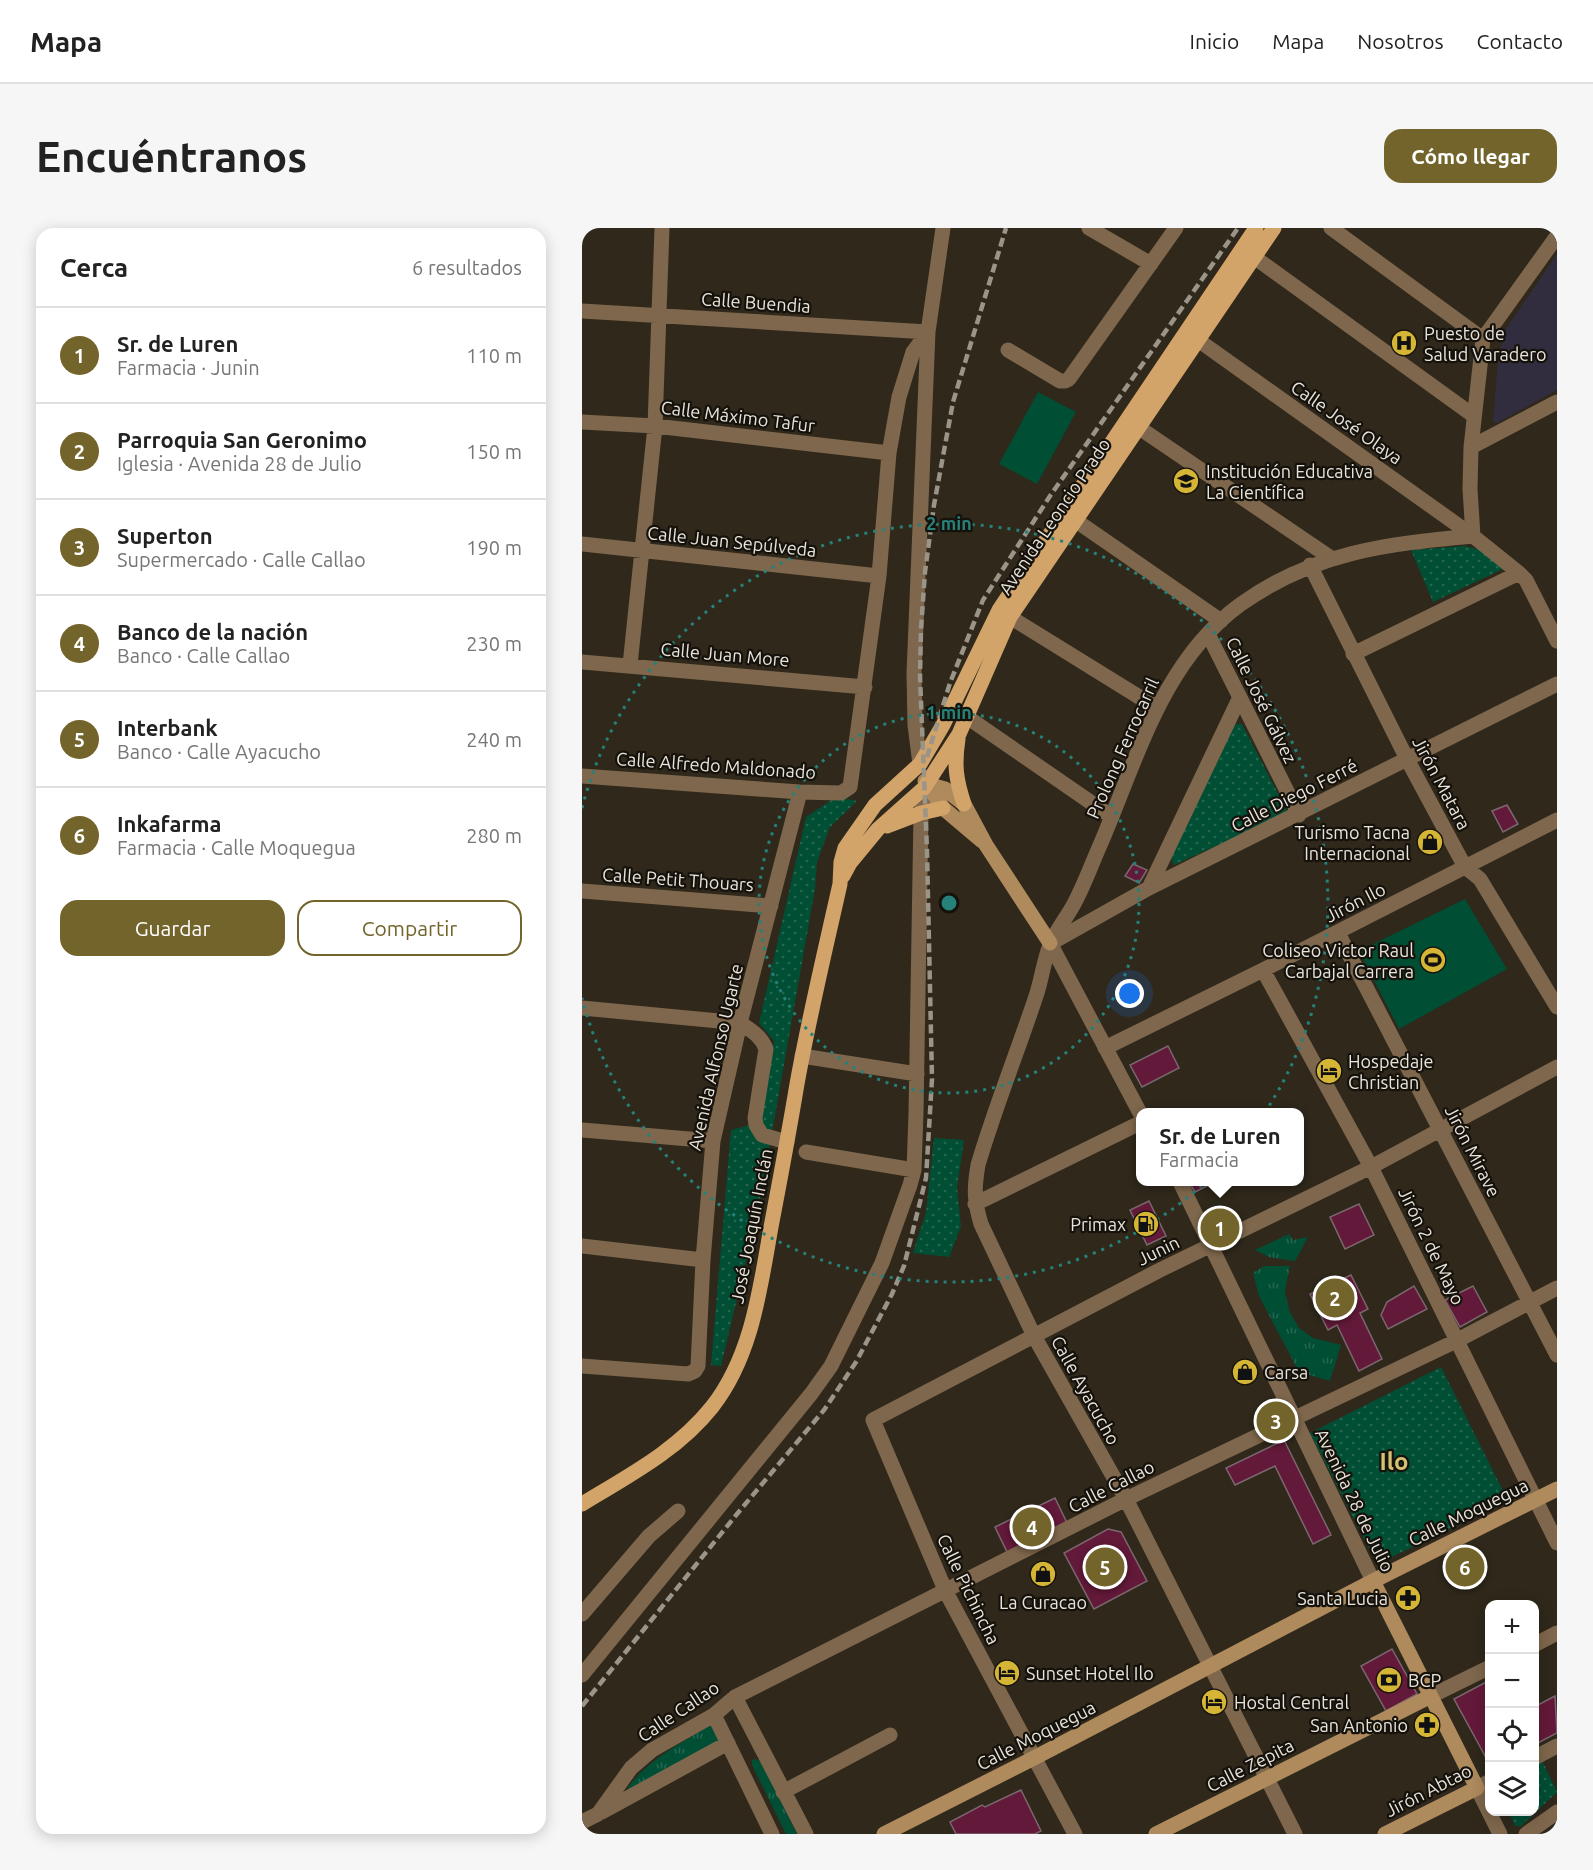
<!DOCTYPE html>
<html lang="es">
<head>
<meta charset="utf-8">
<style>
  body { margin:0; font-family:Ubuntu,sans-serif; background:#f6f6f6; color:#222 }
  .controls { position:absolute; right:18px; bottom:18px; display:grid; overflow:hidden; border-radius:12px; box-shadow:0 3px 15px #0003 }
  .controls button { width:54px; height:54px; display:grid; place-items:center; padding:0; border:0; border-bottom:2px solid #e0e0e0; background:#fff; color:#222; font:30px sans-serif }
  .you { position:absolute; left:548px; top:766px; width:21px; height:21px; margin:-15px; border:4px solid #fff; border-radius:50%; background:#1a73e8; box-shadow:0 0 0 9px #1a73e833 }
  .badge { display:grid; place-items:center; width:39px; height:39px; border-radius:50%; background:#73642b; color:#fff; font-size:20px; font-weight:700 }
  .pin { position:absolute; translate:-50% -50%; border:3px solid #fff; box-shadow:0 2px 6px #0006 }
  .popup { position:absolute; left:554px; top:880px; width:168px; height:78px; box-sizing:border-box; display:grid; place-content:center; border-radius:12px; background:#fff; filter:drop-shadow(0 2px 4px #0005); font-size:20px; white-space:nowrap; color:#767676 }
  .popup b { font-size:22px; color:#222 }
  .popup::after { content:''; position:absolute; left:50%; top:100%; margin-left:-12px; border:12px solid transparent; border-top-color:#fff }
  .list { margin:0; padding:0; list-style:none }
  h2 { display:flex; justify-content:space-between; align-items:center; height:78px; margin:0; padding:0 24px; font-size:26px }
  h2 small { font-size:20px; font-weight:400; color:#767676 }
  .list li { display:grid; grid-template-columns:39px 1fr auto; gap:18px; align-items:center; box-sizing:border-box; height:96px; padding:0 24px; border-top:2px solid #e0e0e0 }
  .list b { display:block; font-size:22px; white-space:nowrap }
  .list p { margin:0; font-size:20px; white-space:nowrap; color:#767676 }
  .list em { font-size:20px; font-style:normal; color:#767676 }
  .actions { display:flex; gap:12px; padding:18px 24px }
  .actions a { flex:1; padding:14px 0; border:2px solid #73642b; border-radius:18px; text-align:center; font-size:21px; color:#73642b }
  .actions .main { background:#73642b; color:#fff }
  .icon { flex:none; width:33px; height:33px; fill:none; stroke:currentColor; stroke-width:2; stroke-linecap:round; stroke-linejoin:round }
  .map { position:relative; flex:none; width:975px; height:1606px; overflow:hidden; border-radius:18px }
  header { display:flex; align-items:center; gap:36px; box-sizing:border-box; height:84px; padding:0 30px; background:#fff; border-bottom:2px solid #e0e0e0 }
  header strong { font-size:28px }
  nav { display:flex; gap:33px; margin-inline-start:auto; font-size:21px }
  .intro { display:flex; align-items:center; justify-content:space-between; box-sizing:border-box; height:144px; padding:0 36px }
  h1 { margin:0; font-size:42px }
  .button { padding:15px 27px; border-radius:18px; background:#73642b; color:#fff; font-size:21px; font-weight:700 }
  main { display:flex; gap:36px; padding:0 36px }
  aside { flex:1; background:#fff; border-radius:18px; box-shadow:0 3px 15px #0003 }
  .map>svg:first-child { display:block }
  .education { fill:#322d3e }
  .grass { fill:url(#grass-tufts) }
  .park { fill:url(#park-dots) }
  .pitch { fill:#004e34 }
  .building { fill:#631939; stroke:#7b686e; stroke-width:1.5 }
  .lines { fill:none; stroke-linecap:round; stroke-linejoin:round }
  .street { stroke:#7e674c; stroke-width:15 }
  .secondary { stroke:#ae8a5d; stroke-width:15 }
  .primary { stroke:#d3a46a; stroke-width:15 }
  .rail { stroke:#9a9489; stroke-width:4.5; stroke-dasharray:9 4.5; stroke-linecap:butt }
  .ring { fill:none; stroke:#258179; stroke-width:3; stroke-dasharray:3 6 }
  .labels { text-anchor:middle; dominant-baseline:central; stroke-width:4.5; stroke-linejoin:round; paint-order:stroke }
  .street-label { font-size:18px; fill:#e9e4db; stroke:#15110b }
  .poi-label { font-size:18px; fill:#e9e4db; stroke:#15110b; text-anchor:start }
  .district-label { font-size:24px; font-weight:bold; fill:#d5c174; stroke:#15110b }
  .centre { fill:#258179; stroke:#15110b; stroke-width:3 }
  .ring-label { font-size:18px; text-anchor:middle; font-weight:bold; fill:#258179; stroke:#15110b; stroke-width:4.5; stroke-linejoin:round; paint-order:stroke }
</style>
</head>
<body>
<header>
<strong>Mapa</strong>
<nav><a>Inicio</a><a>Mapa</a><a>Nosotros</a><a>Contacto</a></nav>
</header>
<div class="intro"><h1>Encuéntranos</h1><a class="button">Cómo llegar</a></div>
<main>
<aside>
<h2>Cerca<small>6 resultados</small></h2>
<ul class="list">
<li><span class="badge">1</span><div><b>Sr. de Luren</b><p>Farmacia · Junin</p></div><em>110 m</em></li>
<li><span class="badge">2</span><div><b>Parroquia San Geronimo</b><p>Iglesia · Avenida 28 de Julio</p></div><em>150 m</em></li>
<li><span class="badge">3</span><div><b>Superton</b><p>Supermercado · Calle Callao</p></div><em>190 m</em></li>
<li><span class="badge">4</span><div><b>Banco de la nación</b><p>Banco · Calle Callao</p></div><em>230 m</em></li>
<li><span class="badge">5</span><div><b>Interbank</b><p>Banco · Calle Ayacucho</p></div><em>240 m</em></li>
<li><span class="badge">6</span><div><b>Inkafarma</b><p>Farmacia · Calle Moquegua</p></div><em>280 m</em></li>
</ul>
<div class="actions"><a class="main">Guardar</a><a>Compartir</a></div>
</aside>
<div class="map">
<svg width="975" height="1606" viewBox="0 0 975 1606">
  <defs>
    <pattern id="grass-tufts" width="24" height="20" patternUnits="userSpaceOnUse" patternTransform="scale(1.5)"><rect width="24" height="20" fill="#004e34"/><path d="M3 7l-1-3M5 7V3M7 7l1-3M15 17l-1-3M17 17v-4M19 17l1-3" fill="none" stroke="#256751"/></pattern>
    <pattern id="park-dots" width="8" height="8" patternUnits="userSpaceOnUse" patternTransform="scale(1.5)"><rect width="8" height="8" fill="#004e34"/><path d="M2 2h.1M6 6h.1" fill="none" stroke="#256751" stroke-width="1.8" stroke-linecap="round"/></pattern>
  </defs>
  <rect width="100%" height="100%" fill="#2f281b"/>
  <!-- education -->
  <path class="education" d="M975,26V162L915,195L911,193L916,131L922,104Z"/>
  <!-- grass -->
  <path class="grass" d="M707,1006L711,1012L726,1009L713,1033L687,1029L673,1022Z
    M682,1038H708L703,1063L707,1082L717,1100L731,1110L759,1117L748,1153L717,1144L677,1068L671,1045Z
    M127,1498L132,1499L137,1513L47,1563L46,1559C67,1531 98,1516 127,1498Z
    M174,1531L178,1533L215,1606H204L170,1537V1532Z"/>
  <!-- park -->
  <path class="park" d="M882,318L900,322L921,341L851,374L829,322Z
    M653,496H660L706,585L592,637L589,630Z
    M254,569L275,573L248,599L235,634L233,661L177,978L139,1138L129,1137L149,902L176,895L192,813L177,795L224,589Z
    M352,910L382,912L375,960L379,999L367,1029L331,1025L344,984Z
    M859,1139L926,1273L795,1336L728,1205Z
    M960,1532L975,1564L939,1598H933L927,1584H952L953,1536Z"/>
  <!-- pitch -->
  <path class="pitch" d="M456,164L494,184L455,256L417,236Z
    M883,671L925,741L817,801L777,723Z"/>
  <!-- building -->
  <path class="building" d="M925,577L936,596L921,604L910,583Z
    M551,636L565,642L557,655L543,648Z
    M586,818L597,840L560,859L548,837Z
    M607,954H633L613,964Z
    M567,973L584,1008L565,1017L548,982Z
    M777,976L792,1007L763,1021L748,989Z
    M769,1047L786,1081L778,1085L800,1131L777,1143L755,1097L746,1102L728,1066Z
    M832,1058L845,1081L806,1101L799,1087L805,1074Z
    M891,1058L905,1084L878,1099L863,1072Z
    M702,1212L749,1307L731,1316L693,1238L653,1257L644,1240Z
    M473,1270L487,1299L427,1328L413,1299Z
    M526,1301L539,1304L565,1353L512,1381L482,1325Z
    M810,1421L835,1466L804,1483L779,1438Z
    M908,1452V1537L872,1471Z
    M973,1468L975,1505L952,1517V1479Z
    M439,1562L459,1603L453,1606H374L368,1594L400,1577L403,1579Z"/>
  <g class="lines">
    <!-- street -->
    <path class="street" d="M507,0L569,36
      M749,0L901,111
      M672,29L892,188
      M0,83L346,104
      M616,112L891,308
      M426,122L478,153H483L487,151L594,0
      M0,194L73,198L307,225
      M556,199L749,330
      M889,219L975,174
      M493,292L639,393
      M891,308L888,261L889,219L901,111L975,8
      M0,316L297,348
      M728,337L825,531L883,639L898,651L975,779
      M428,389L575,480
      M626,406L717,587
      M771,426L937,345
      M0,434L283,459
      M48,437L73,198L80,0
      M385,489L530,589
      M338,536L333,497L332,445L346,104L361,0
      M0,548L218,564L259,565L268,559L297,348L307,225L317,169L331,124L346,104
      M567,660L657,471
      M0,663L189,678
      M756,705L975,1127
      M471,714L567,660L975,456
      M468,715L558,885
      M681,742L789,939L975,1315
      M0,780L158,795C170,803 179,808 184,821L173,890L174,897L180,907L205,914
      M523,820L681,742L975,592
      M220,828L335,846
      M0,902L131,913
      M224,924L332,942
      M598,954L791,1353
      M393,976L558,895
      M0,1018L121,1032
      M0,1138L106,1146L113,1143L116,1138L121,1032L131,913L158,795L218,564
      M0,1386L67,1308L96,1283
      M952,1417L975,1405
      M0,1447L229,1166L249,1138L300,1035L328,957L332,942L334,885L339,585L345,556
      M153,1469L224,1606
      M847,1469L908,1439
      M132,1487L190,1606
      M952,1530L975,1518
      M908,1553L895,1560L918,1606
      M201,1564L308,1507
      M20,1584L146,1515
      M0,1594L16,1586L49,1540L70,1522L132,1487L153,1469L544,1271L874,1113L975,1060
      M493,1606L364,1364L291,1192L576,1043L789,939L975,839
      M713,1606L544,1271L452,1108L399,996C392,973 392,960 396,937C413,879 436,823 455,765C460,749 462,732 468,717C474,702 486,688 493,674C503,655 510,635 519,615C555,531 581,432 659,376C732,324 805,316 891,308L937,345L944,352L975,413
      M944,1606L975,1584"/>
    <!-- secondary -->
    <path class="secondary" d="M343,553L361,580L400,613
      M345,556L363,561L382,576L404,617L468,715
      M791,1353L895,1560L803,1606
      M302,1606L452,1530L791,1353L975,1261
      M574,1606L847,1469"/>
    <!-- primary -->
    <path class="primary" d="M376,511C372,537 374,552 382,576
      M305,598L339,585L361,580
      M261,648L268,635L296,601L342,560L377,506L428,389L692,0
      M0,1276C46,1248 96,1222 130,1179C170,1128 178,1061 189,999C198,952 207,904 215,856C227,789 243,723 258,656L259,634L263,620L293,577L338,536L361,497L417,382L674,0"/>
    <!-- rail -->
    <path class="rail" d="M345,529L368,455L401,372L468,268L656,0
      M0,1478L155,1286L242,1182L274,1134L310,1066L322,1038L344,950L350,851L345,623L338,448L339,401L343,344L352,277L371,174L424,0"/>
  </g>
  <!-- distance rings -->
  <g class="ring">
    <circle cx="367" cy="675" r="190"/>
    <path d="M0 580A379 379 0 1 1 0 770"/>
  </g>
  <!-- icons -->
  <defs>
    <g id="hospital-disc" transform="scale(1.35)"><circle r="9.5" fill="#d5b535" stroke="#15110b"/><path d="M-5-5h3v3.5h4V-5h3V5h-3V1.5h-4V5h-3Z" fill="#111"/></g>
    <g id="school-disc" transform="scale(1.35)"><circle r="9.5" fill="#d5b535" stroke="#15110b"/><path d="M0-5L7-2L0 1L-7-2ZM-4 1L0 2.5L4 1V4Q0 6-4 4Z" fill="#111"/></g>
    <g id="shop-disc" transform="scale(1.35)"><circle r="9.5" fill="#d5b535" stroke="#15110b"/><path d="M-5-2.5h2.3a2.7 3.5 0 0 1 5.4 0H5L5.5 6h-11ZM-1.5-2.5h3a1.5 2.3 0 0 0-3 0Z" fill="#111"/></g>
    <g id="stadium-disc" transform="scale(1.35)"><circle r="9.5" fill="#d5b535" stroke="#15110b"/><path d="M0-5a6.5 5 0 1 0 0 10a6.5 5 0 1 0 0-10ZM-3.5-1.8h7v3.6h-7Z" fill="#111"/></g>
    <g id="hotel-disc" transform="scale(1.35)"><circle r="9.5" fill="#d5b535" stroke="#15110b"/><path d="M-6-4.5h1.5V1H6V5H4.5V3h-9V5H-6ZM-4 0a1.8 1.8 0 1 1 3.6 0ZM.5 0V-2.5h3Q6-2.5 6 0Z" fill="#111"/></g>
    <g id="fuel-disc" transform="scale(1.35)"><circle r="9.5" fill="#d5b535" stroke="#15110b"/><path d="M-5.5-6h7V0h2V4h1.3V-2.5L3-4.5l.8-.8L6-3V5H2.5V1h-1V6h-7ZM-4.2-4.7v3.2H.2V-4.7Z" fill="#111"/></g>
    <g id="pharmacy-disc" transform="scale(1.35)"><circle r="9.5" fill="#d5b535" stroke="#15110b"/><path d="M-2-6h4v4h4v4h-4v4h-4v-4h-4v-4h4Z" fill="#111"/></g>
    <g id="bank-disc" transform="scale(1.35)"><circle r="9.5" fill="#d5b535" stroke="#15110b"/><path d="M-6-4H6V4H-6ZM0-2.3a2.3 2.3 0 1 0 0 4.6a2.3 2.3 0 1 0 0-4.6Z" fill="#111"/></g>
  </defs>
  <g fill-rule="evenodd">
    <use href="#hospital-disc" x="822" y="115"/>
    <use href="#school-disc" x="604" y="253"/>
    <use href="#shop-disc" x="848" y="614"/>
    <use href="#stadium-disc" x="851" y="732"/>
    <use href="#hotel-disc" x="747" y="843"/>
    <use href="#fuel-disc" x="564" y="996"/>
    <use href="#shop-disc" x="663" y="1144"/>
    <use href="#shop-disc" x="461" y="1346"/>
    <use href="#pharmacy-disc" x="826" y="1370"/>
    <use href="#hotel-disc" x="425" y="1445"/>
    <use href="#bank-disc" x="807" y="1452"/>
    <use href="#hotel-disc" x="632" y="1474"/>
    <use href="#pharmacy-disc" x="845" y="1497"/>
  </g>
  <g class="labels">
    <!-- street labels -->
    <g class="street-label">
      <text transform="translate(174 74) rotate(4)">Calle Buendia</text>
      <text transform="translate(156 188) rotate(7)">Calle Máximo Tafur</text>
      <text transform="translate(765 194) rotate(35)">Calle José Olaya</text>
      <text transform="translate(472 288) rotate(-56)">Avenida Leoncio Prado</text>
      <text transform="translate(150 313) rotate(6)">Calle Juan Sepúlveda</text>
      <text transform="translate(143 426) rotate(5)">Calle Juan More</text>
      <text transform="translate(680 472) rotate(64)">Calle José Gálvez</text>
      <text transform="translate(540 520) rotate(-66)">Prolong Ferrocarril</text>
      <text transform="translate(134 537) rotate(4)">Calle Alfredo Maldonado</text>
      <text transform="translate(860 555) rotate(62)">Jirón Matara</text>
      <text transform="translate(712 567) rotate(-27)">Calle Diego Ferré</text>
      <text transform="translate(96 651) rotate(4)">Calle Petit Thouars</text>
      <text transform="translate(773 674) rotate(-27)">Jirón Ilo</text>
      <text transform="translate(133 829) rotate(-77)">Avenida Alfonso Ugarte</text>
      <text transform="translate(891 923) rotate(63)">Jirón Mirave</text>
      <text transform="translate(169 998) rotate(-79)">José Joaquín Inclán</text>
      <text transform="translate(850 1018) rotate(64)">Jirón 2 de Mayo</text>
      <text transform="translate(576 1022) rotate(-26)">Junin</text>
      <text transform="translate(504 1162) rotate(61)">Calle Ayacucho</text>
      <text transform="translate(529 1258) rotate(-27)">Calle Callao</text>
      <text transform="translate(773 1272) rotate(64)">Avenida 28 de Julio</text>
      <text transform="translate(886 1284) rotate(-26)">Calle Moquegua</text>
      <text transform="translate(387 1361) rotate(64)">Calle Pichincha</text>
      <text transform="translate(96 1483) rotate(-34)">Calle Callao</text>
      <text transform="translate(454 1507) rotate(-27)">Calle Moquegua</text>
      <text transform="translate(668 1537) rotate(-27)">Calle Zepita</text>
      <text transform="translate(846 1562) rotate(-27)">Jirón Abtao</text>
    </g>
    <!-- poi labels -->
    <g class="poi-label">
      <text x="842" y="105">Puesto de<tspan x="842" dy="21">Salud Varadero</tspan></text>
      <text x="624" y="243">Institución Educativa<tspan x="624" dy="21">La Científica</tspan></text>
      <text x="828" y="604" text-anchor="end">Turismo Tacna<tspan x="828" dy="21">Internacional</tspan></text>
      <text x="832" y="722" text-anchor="end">Coliseo Victor Raul<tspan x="832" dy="21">Carbajal Carrera</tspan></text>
      <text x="766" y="833">Hospedaje<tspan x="766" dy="21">Christian</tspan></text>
      <text x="544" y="996" text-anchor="end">Primax</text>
      <text x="682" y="1144">Carsa</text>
      <text x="806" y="1370" text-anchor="end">Santa Lucia</text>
      <text x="461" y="1374" text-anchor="middle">La Curacao</text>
      <text x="444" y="1445">Sunset Hotel Ilo</text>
      <text x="826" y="1452">BCP</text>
      <text x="652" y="1474">Hostal Central</text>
      <text x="826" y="1497" text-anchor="end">San Antonio</text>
    </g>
    <!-- district labels -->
    <g class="district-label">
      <text x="812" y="1233">Ilo</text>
    </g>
  </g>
  <circle cx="367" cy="675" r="9" class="centre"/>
  <g class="ring-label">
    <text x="367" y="302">2 min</text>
    <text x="367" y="491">1 min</text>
  </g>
</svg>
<div class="controls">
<button>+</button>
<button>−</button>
<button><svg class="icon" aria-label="locate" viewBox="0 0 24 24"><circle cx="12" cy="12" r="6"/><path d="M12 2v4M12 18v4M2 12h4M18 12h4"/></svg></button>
<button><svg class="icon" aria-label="layers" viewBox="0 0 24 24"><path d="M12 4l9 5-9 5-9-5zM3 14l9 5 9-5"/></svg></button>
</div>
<div class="you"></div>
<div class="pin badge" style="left:638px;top:1000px">1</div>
<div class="popup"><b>Sr. de Luren</b>Farmacia</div>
<div class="pin badge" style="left:753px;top:1070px">2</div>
<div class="pin badge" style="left:694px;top:1193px">3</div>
<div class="pin badge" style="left:450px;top:1299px">4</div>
<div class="pin badge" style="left:523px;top:1339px">5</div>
<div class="pin badge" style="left:883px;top:1339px">6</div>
</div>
</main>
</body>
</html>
